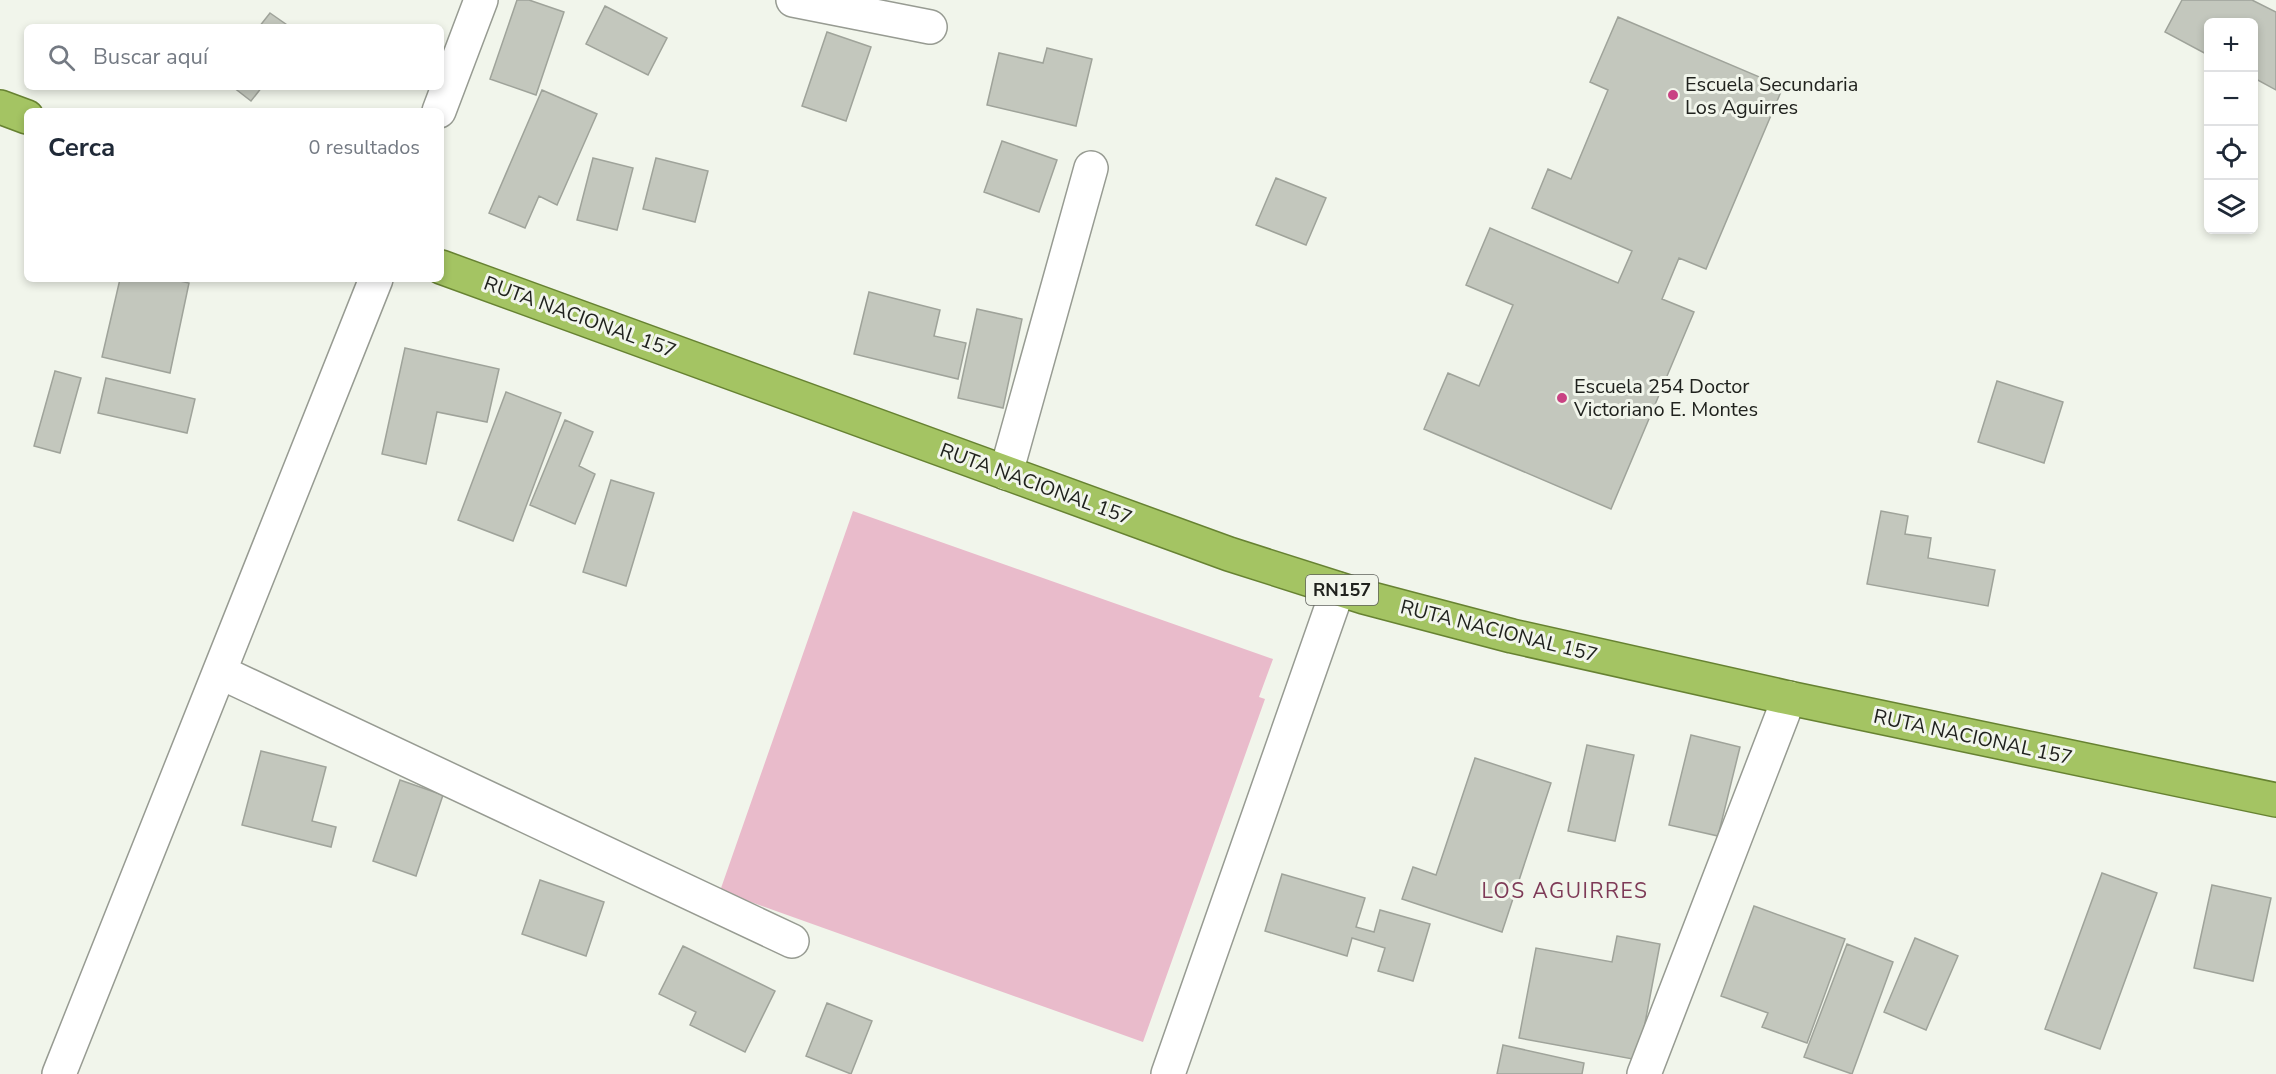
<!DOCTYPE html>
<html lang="es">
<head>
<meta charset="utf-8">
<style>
  body { margin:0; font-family:"Nunito Sans",sans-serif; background:#f6f6f7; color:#1f2937 }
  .controls { position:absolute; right:18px; top:18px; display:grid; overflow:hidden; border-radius:9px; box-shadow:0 3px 9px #0003 }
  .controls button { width:54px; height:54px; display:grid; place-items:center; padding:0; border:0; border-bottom:2px solid #e0e1e3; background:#fff; color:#1f2937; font:30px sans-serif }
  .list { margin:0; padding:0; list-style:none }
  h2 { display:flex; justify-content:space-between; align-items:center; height:78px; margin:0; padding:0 24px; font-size:26px }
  h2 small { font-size:20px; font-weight:400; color:#747a83 }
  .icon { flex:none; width:33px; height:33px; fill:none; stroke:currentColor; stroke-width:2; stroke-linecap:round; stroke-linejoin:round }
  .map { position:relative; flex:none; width:2276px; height:1074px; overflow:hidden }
  .search { position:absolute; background:#fff; box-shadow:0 3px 9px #0003; left:24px; top:24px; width:420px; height:66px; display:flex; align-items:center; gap:15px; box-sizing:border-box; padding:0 21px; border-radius:9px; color:#747a83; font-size:22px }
  .panel { position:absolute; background:#fff; box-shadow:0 3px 9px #0003; left:24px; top:108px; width:420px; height:174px; border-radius:9px }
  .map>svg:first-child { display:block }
  .pitch { fill:#e9bbcb }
  .building { fill:#c3c7bd; stroke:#9fa39a; stroke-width:1.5 }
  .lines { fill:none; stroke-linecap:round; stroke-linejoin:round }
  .minor-casing { stroke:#979b92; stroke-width:36 }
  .trunk-casing { stroke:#678232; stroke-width:36 }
  .minor { stroke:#fff; stroke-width:33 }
  .trunk { stroke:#a4c463; stroke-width:33 }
  .poi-dot { fill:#c94283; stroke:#f1f5eb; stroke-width:2 }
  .labels { text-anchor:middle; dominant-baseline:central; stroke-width:6; stroke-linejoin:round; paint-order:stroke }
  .shield { fill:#f1f5eb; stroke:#5f615c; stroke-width:1.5 }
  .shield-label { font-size:18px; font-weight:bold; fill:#20221e }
  .poi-label { font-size:20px; fill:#20221e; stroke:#f1f5eb; text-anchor:start }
  .street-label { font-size:20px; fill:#20221e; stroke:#f1f5eb }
  .neighbourhood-label { font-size:21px; letter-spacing:1.5px; fill:#7e3a57; stroke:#f1f5eb }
</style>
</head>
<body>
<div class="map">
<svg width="2276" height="1074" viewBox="0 0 2276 1074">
  <rect width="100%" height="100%" fill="#f1f5eb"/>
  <!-- pitch -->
  <path class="pitch" d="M853,511L1273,659L1259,697L1265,699L1143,1042L720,891Z"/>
  <!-- building -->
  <path class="building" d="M517,0H529L564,12L536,95L490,79Z
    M2182,0H2252L2276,12V90L2254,78V22H2208V55L2165,32Z
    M605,6L667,38L648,75L586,44Z
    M270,13L290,27H259Z
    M1618,17L1783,87L1706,269L1679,258L1662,299L1694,312L1611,509L1424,429L1448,373L1479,386L1513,305L1466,285L1490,228L1618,283L1632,251L1532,208L1548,169L1571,179L1608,90L1590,82Z
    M827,32L871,47L846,121L802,106Z
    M1047,48L1092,59L1076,126L987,105L999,53L1043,63Z
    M233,87H262L251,101Z
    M542,90L597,114L557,205L539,196L525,228L489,213Z
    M1002,141L1057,160L1039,212L984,192Z
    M593,158L633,168L617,230L577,220Z
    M656,158L708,171L695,222L643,209Z
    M1276,178L1326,198L1306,245L1256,225Z
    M120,279H171L189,283L170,373L102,357Z
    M869,292L940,310L934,336L966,343L958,379L854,354Z
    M977,309L1022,319L1003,408L958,398Z
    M405,348L499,369L487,422L437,412L426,464L382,454Z
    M55,371L81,378L60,453L34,446Z
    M106,378L195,399L187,433L98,413Z
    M1997,381L2063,402L2044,463L1978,442Z
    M506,392L561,413L513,541L458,520Z
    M565,420L593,432L579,466L595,474L575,524L530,505Z
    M611,480L654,493L626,586L583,572Z
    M1881,511L1908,516L1905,534L1931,538L1928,558L1995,570L1988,606L1867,584Z
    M1691,735L1740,747L1718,836L1669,825Z
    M1587,745L1634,755L1615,841L1568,831Z
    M261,751L326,767L312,821L336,827L331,847L242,825Z
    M1475,758L1551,783L1502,932L1402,899L1413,867L1436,875Z
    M400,780L443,795L416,876L373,861Z
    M2102,873L2157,893L2100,1049L2045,1029Z
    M1282,874L1365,898L1356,927L1374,932L1380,910L1430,924L1413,981L1378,971L1385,948L1352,938L1347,956L1265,931Z
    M540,880L604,902L586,956L522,934Z
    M2212,885L2271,898L2253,981L2194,968Z
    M1754,906L1845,939L1807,1043L1762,1027L1768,1013L1721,996Z
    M1617,936L1660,944L1638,1060L1519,1038L1536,948L1612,962Z
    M1915,938L1958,956L1926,1030L1884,1012Z
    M1847,944L1893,962L1852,1074L1804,1057Z
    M683,946L775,991L745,1052L690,1025L696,1012L659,994Z
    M827,1003L872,1021L851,1074L806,1056Z
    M1503,1045L1584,1063L1582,1074H1497Z"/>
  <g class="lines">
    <!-- minor casing -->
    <g class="minor-casing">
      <path id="minor" d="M793,0L930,27
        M439,111L481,0
        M1006,473L1091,168
        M220,672L792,941
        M59,1074L376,279
        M1168,1074L1338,589
        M1644,1074L1789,698"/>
    </g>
    <!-- trunk casing -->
    <g class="trunk-casing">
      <path id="trunk" d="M0,107L27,117
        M441,267L1229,554L1364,597L1512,636L1789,698L2276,800"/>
    </g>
    <!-- minor -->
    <use href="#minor" class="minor"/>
    <!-- trunk -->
    <use href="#trunk" class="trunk"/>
  </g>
  <!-- markers -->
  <g class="poi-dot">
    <circle cx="1673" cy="95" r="6"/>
    <circle cx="1562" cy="398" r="6"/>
  </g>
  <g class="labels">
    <!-- shield labels -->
    <rect class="shield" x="1306" y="575" width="72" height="30" rx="4.5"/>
    <g class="shield-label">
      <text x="1342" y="590">RN157</text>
    </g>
    <!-- poi labels -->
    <g class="poi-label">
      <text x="1685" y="84">Escuela Secundaria<tspan x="1685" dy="23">Los Aguirres</tspan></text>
      <text x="1574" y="386">Escuela 254 Doctor<tspan x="1574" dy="23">Victoriano E. Montes</tspan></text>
    </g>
    <!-- street labels -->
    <g class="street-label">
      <text transform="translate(580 317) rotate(20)">RUTA NACIONAL 157</text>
      <text transform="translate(1036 484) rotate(20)">RUTA NACIONAL 157</text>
      <text transform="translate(1499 631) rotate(14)">RUTA NACIONAL 157</text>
      <text transform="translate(1973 737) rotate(12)">RUTA NACIONAL 157</text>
    </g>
    <!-- neighbourhood labels -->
    <g class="neighbourhood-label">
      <text x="1565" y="891">LOS AGUIRRES</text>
    </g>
  </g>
</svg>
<div class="controls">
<button>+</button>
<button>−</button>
<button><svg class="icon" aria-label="locate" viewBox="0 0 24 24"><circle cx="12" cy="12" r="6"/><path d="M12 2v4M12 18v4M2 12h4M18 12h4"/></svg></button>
<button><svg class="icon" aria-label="layers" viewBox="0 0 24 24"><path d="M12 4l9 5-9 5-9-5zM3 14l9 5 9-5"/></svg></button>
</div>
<div class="search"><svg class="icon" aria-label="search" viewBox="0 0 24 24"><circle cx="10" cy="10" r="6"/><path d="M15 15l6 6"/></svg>Buscar aquí</div>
<section class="panel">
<h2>Cerca<small>0 resultados</small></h2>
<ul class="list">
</ul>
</section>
</div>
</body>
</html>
